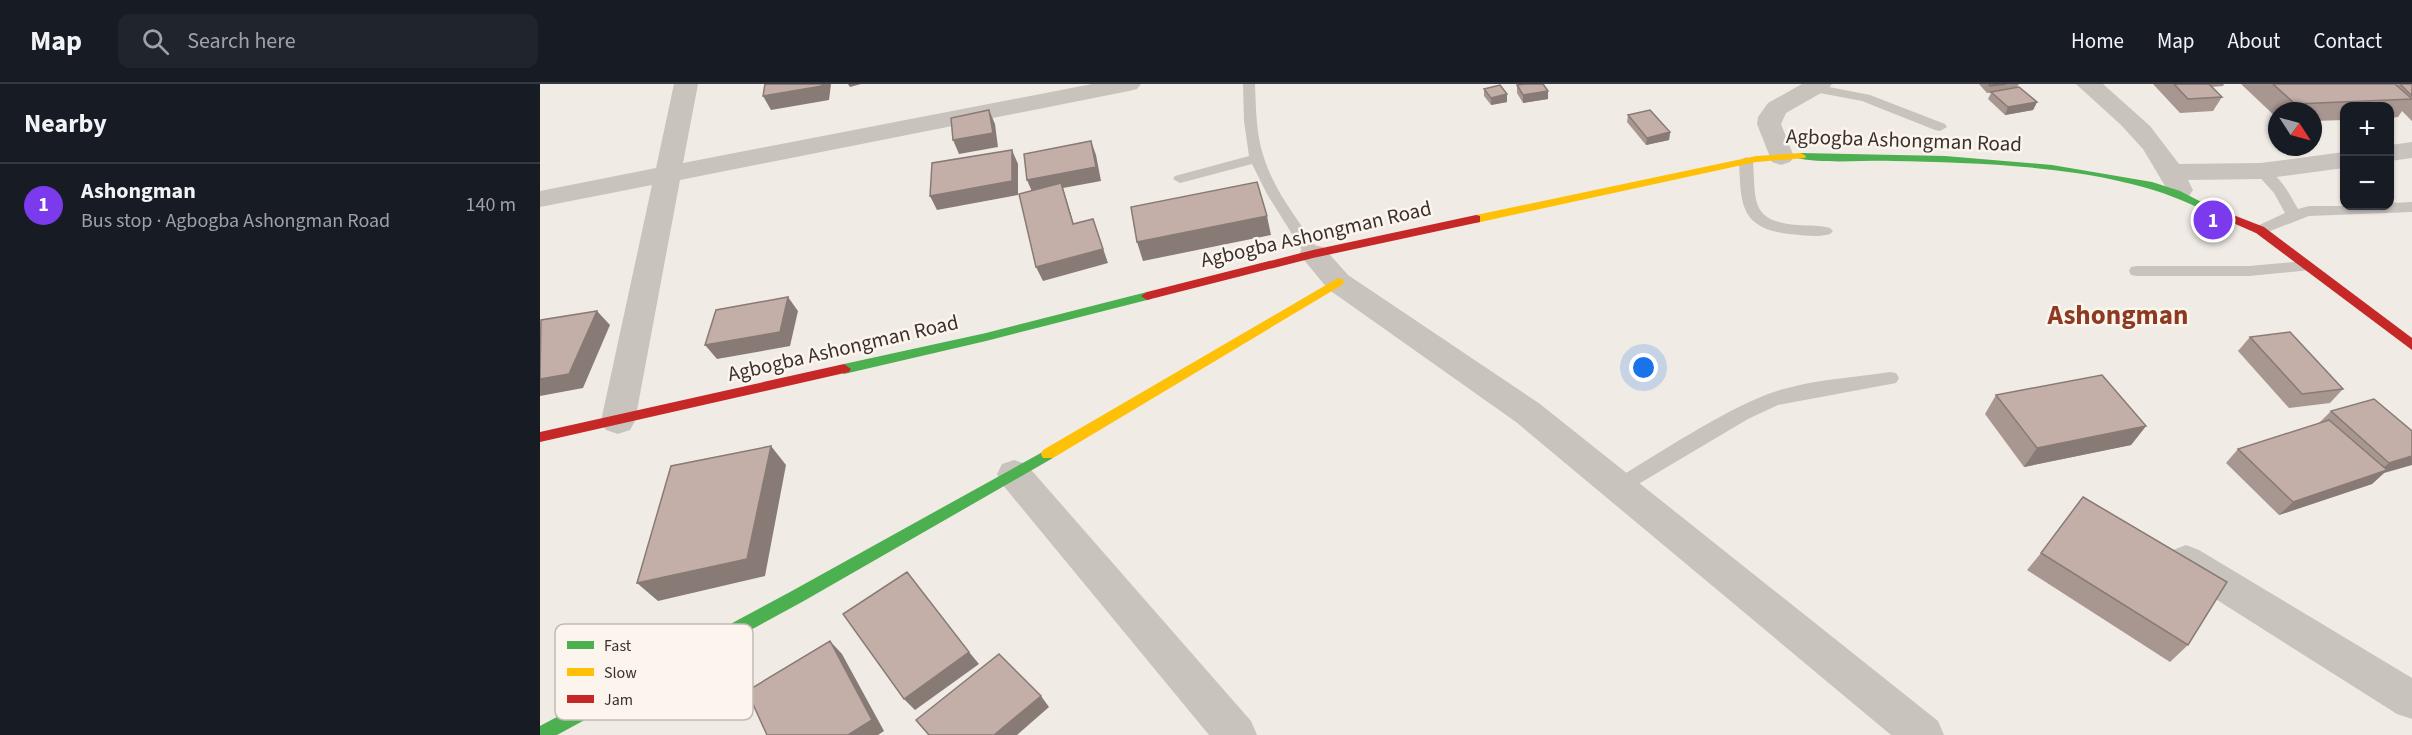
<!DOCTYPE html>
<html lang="en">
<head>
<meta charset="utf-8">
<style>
  body { margin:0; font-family:"Source Sans 3",sans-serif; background:#20242c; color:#f1f3f6 }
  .controls { position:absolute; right:18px; top:18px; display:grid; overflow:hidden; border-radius:12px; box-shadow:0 2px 4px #0004 }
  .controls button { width:54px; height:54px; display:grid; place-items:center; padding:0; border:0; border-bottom:2px solid #363941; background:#171b24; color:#f1f3f6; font:30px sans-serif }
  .compass { position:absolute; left:1728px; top:18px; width:54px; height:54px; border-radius:50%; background:#171b24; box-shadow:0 2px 4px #0004; rotate:126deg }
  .you { position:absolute; left:1104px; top:284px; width:21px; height:21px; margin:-15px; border:4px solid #fff; border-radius:50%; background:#1a73e8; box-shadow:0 0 0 9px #1a73e833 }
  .badge { display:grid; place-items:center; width:39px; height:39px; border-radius:50%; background:#7c3aed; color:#fff; font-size:20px; font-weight:700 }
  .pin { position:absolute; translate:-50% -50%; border:3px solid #fff; box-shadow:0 2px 6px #0006 }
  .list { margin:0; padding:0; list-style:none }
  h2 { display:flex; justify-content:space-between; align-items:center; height:78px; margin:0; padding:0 24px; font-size:26px }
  h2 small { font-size:20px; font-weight:400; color:#9ea1a6 }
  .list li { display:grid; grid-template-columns:39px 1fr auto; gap:18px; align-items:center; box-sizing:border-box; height:84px; padding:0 24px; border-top:2px solid #363941 }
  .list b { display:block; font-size:22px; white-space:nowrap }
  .list p { margin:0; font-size:20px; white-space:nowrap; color:#9ea1a6 }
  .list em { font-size:20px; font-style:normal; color:#9ea1a6 }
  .icon { flex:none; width:33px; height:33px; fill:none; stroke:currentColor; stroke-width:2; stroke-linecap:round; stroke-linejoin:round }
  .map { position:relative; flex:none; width:1872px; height:651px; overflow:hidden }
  header { display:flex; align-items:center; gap:36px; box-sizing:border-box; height:84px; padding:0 30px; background:#171b24; border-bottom:2px solid #363941 }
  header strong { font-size:28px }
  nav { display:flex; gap:33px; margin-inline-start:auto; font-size:21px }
  .search { width:420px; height:54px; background:#20242c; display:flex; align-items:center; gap:15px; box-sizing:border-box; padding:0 21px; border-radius:12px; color:#9ea1a6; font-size:22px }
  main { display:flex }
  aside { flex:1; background:#171b24 }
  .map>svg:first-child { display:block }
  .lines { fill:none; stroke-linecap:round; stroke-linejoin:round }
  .lane { fill:#c9c3be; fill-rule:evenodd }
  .street { fill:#c9c3be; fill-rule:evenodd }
  .fast { fill:#4caf50; fill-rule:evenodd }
  .slow { fill:#ffc107; fill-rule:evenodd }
  .jam { fill:#c62828; fill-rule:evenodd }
  .wall { fill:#a89690 }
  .shaded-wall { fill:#887a75 }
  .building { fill:#c3afa7; stroke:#887a75; stroke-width:1.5 }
  .labels { text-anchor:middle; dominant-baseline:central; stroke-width:5; stroke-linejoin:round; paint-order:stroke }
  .street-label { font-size:21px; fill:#3b302b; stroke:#fbf5ee }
  .district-label { font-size:27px; font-weight:bold; fill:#8c3b22; stroke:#fbf5ee }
  .key { fill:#fbf5ee; stroke:#c1bab4; stroke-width:1.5 }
  .key-label { font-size:16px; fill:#3b302b }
</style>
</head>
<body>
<header>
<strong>Map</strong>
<div class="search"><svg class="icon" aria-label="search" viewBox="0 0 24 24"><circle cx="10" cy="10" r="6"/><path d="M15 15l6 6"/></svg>Search here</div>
<nav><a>Home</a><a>Map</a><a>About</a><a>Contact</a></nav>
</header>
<main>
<aside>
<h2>Nearby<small></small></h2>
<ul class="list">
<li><span class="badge">1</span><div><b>Ashongman</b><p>Bus stop · Agbogba Ashongman Road</p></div><em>140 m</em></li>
</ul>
</aside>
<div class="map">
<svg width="1872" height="651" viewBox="0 0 1872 651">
  <rect width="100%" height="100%" fill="#f0ebe5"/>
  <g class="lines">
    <!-- lane -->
    <path class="lane" d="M703,0H715C716,25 716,50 724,74C735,109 761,139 781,170L779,174H767L727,110L712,80L640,99L633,95L635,92L709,72L704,37Z
      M1274,0L1330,11L1405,40L1407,43L1400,47L1395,46L1322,17L1269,7L1267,4Z
      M1206,73L1213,77C1216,116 1209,137 1257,141C1268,142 1280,141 1290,144L1293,147L1290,150C1278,154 1262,151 1249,150C1199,144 1201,119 1199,77Z
      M1721,83C1738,87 1750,111 1758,125L1769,122H1850V119L1872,118V128L1769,132L1725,149H1715L1712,146L1715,143L1745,129L1734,109L1714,87Z
      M1765,177L1771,178L1773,182L1771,186L1709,192H1597L1591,191L1589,187L1591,183L1597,182H1709Z
      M1350,288L1356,289L1359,294L1356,299L1238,321L1208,335L1085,408L1078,411L1071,408L1068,403L1071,398C1120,369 1177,330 1228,310C1266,296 1310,294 1350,288Z"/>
    <!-- street -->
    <path class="street" d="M134,0H158L143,79L552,0H601L597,5L589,7L140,96L95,337L90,346L78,350L66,346L61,337L112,101L0,123V107L116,84Z
      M1262,0H1292L1288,5L1246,29L1241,40L1254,73L1250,78L1241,81L1232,78L1217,40L1218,33L1228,19Z
      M1536,0H1563L1610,42L1639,80L1721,79L1804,68V84L1721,95L1648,96L1653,106L1649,112L1640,114L1631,112L1603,65L1581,41Z
      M1872,58V74L1850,77V61Z
      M773,161L783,163L808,191L1000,320L1398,637L1404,651H1351L976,338L788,205L759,170L763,163Z
      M474,376L486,380L711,637L717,651H669L462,400L457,390L462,380Z
      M1646,461L1659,466L1872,594V635L1857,630L1633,488L1627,477L1633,466Z"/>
    <!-- fast -->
    <path class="fast" d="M1261,69L1405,72L1512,81L1612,98L1640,107L1671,123L1665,126L1661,125C1577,82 1447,79 1353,77C1325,76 1283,80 1257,74L1256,72Z
      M607,208L613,212L611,215L446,257L304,290L297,285L304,280L446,249Z
      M508,365L513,366L515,370L513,374L262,518L17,651H0V642L250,508Z"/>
    <!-- slow -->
    <path class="slow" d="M1261,69L1266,72L1265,74L1216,78L936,139L930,135L936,131L1216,72Z
      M798,194L802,195L804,198L802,201L513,374H503L501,370L503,366Z"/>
    <!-- jam -->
    <path class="jam" d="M1665,120L1724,143L1872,254V266L1716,149L1661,125L1659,123Z
      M936,131L940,132V138L773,174L607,216L601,212L607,208L773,166Z
      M304,280L311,285L309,288L0,358V348Z"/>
  </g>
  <!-- wall -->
  <path class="wall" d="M1439,0H1479L1477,3L1497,18L1493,26L1465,31L1448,15L1451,9H1447Z
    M1613,0H1684L1683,2L1671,3L1682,13L1673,27L1640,29Z
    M1701,0H1872V37L1862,27L1858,33L1850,34V22H1804V36L1773,37V27H1737V34Z
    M977,1L1008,7V15L983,19L977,9Z
    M944,5L967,10V18L951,21L944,12Z
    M1088,31L1130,48L1129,56L1106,61L1087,38Z
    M1710,253L1803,305L1790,319L1749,324L1698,267Z
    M1456,311L1606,342L1591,361L1484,383L1445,330Z
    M1791,327L1872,347L1844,389L1832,400L1739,431L1686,379L1698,365L1778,340Z
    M1501,469L1648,561L1630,578L1487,486Z"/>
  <!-- shaded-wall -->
  <path class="shaded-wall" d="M282,0H291L289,16L231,26L223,12Z
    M308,0H321L310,3Z
    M1008,7V15L983,19V11Z
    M967,10V18L951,21V14Z
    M1497,18L1493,26L1465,31L1468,23Z
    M449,26L455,40L458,63L419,70L413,56Z
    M1130,48L1129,56L1106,61L1107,54Z
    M551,57L556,71L561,97L523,104L538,154L493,110L487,96Z
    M472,66L478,80V111L397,126L390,112Z
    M727,132L731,151L603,177L597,158Z
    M553,135L568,179L503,197L496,183Z
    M248,213L258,227L250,262L177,275L165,261Z
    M57,227L70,241L43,304L0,312V295Z
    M1606,342L1591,361L1484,383L1497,364Z
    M231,362L246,381L225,492L118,517L97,499Z
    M1872,372V381L1844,389L1832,400L1739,431L1753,418L1836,390L1849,379Z
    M290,557L302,570L344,647L338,651H308Z
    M429,568L439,580L375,626L364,615Z
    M501,612L509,623L477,651H454Z"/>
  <!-- building -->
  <path class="building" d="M225,0H282V2L223,12Z
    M985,0H1003L1008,7L983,11L977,1Z
    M1449,0H1466L1450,2Z
    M1634,0H1669L1682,13L1648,15Z
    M1733,0H1855L1872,15L1755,20Z
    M1860,0H1872V12Z
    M960,1L967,10L951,14L944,5Z
    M1479,3L1497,18L1468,23L1451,8Z
    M449,26L453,49L413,56L411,34Z
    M1110,26L1130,48L1107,54L1088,31Z
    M551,57L556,83L487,96L484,70Z
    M472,66V97L390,112L392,79Z
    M717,98L727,132L597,158L591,123Z
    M521,99L533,140L553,135L563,165L496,183L479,110Z
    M248,213L240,248L165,261L176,226Z
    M57,227L29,290L0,295L1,236Z
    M1750,248L1803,305L1762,310L1710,253Z
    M1562,291L1606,342L1497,364L1456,311Z
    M1834,315L1872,347V372L1849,379L1791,327Z
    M1789,336L1847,386L1753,418L1698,365Z
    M231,362L207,475L97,499L131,382Z
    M1543,413L1687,498L1648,561L1501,469Z
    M367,488L429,568L364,615L303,530Z
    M290,557L332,636L308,651H227L207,607Z
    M459,570L501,612L454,651H389L376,636Z"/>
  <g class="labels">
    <!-- street labels -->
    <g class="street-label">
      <text transform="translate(1364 56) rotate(2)">Agbogba Ashongman Road</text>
      <text transform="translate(776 150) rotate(-13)">Agbogba Ashongman Road</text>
      <text transform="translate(303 264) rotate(-13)">Agbogba Ashongman Road</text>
    </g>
    <!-- district labels -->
    <g class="district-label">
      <text x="1578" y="231">Ashongman</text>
    </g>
  </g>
  <!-- legend -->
  <rect x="15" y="540" width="198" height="96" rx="9" class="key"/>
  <rect x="27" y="557" width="27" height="8" fill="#4caf50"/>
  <rect x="27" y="584" width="27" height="8" fill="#ffc107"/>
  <rect x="27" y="611" width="27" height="8" fill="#c62828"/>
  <g class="key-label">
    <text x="64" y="567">Fast</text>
    <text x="64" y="594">Slow</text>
    <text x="64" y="621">Jam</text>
  </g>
</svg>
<div class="controls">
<button>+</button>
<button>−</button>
</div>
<svg class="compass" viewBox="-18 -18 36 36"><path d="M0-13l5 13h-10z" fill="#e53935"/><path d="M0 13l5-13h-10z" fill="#9ea1a6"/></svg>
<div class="you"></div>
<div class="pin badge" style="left:1673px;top:136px">1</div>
</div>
</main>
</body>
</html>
